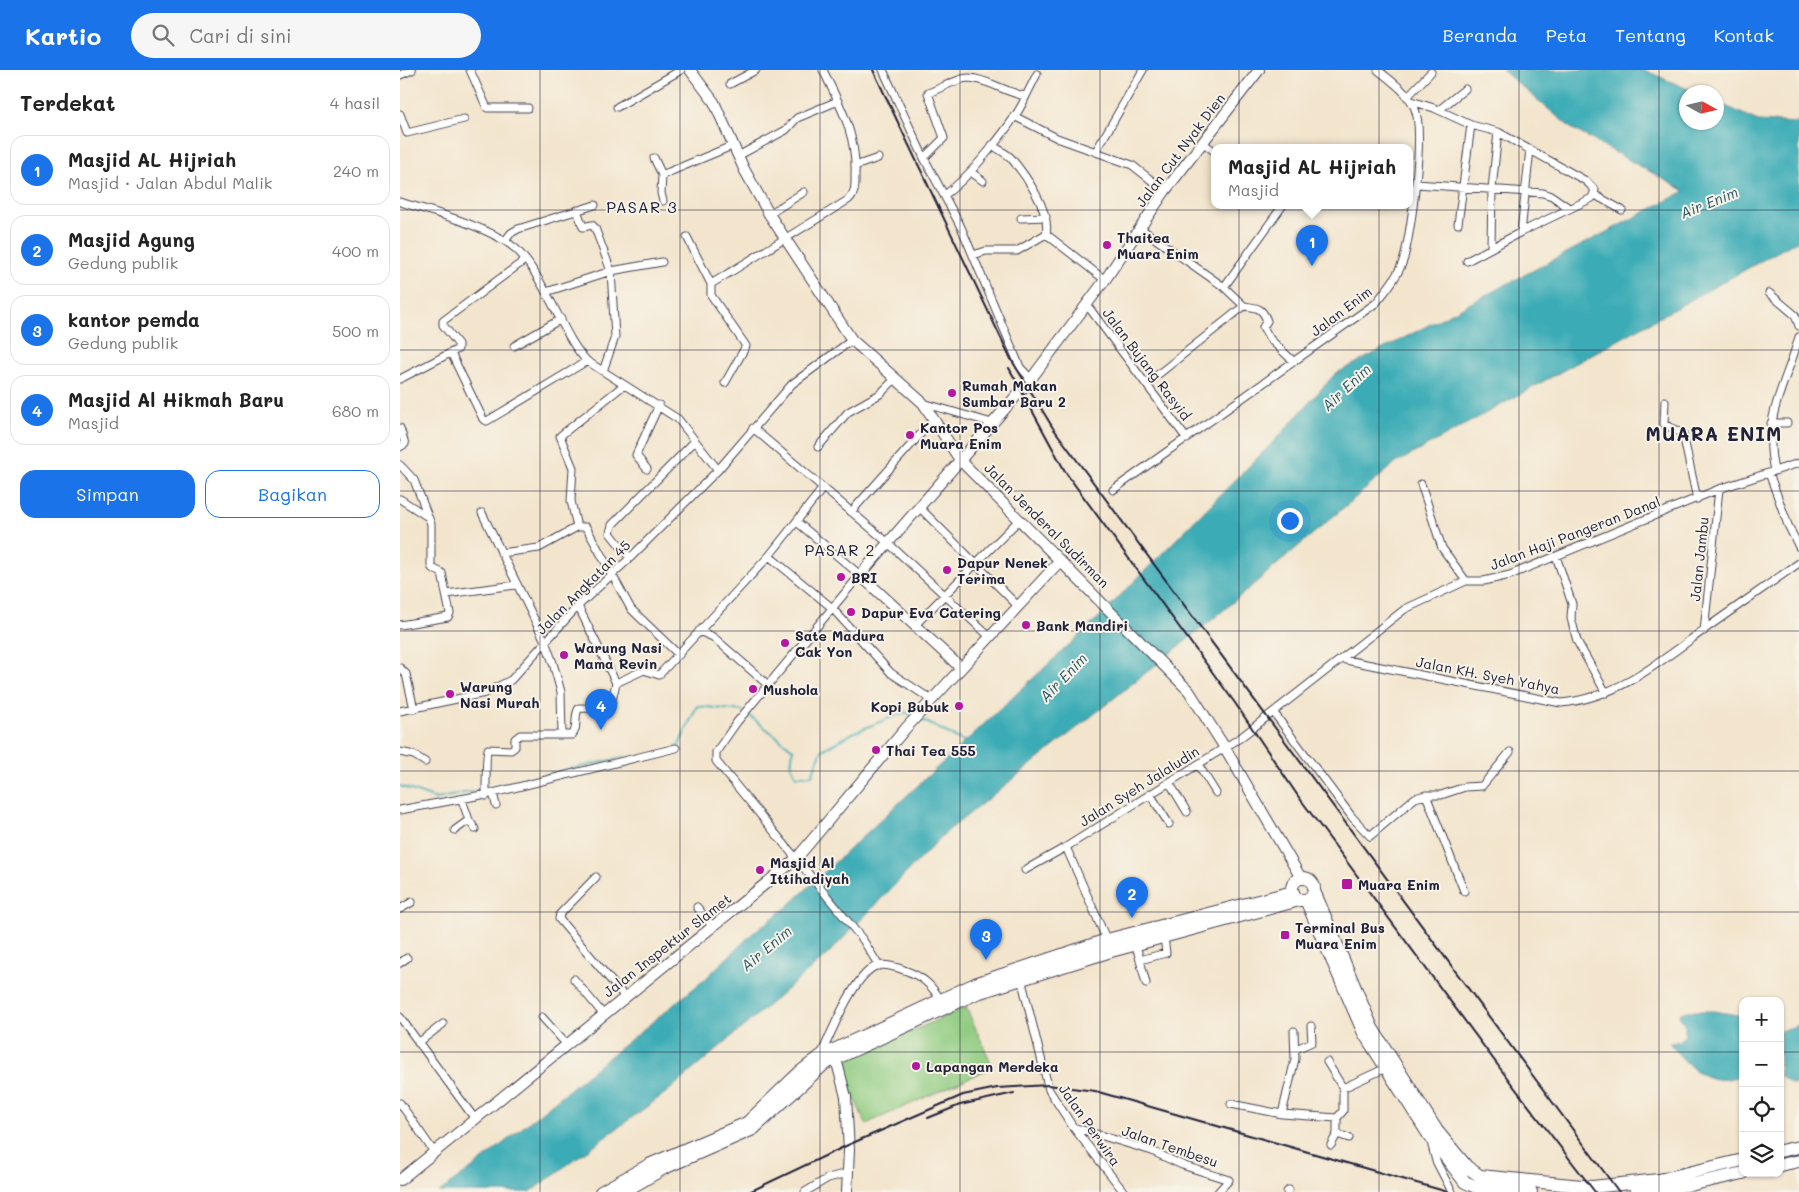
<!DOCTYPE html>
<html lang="id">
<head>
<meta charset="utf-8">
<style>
  body { margin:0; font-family:Mali,sans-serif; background:#f6f6f6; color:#222 }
  .controls { position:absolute; right:15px; bottom:15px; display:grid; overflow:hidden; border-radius:10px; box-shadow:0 1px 4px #0004 }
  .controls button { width:45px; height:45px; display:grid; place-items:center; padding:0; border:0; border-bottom:1px solid #e0e0e0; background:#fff; color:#222; font:25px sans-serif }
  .compass { position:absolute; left:1279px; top:15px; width:45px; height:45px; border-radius:50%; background:#fff; box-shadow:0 1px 4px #0004; rotate:98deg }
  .you { position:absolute; left:889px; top:450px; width:18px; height:18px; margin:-12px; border:4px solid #fff; border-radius:50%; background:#1a73e8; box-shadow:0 0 0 8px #1a73e833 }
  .badge { display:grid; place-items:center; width:32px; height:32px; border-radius:50%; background:#1a73e8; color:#fff; font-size:16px; font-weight:700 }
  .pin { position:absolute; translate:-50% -41px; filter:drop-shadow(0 1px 2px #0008) }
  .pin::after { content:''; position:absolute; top:26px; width:18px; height:15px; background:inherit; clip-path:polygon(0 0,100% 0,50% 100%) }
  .popup { position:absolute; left:811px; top:74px; width:202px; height:65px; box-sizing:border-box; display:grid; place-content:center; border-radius:10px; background:#fff; filter:drop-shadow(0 1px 4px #0005); font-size:16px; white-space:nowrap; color:#767676 }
  .popup b { font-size:19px; color:#222 }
  .popup::after { content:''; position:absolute; left:50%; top:100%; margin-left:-10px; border:10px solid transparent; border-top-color:#fff }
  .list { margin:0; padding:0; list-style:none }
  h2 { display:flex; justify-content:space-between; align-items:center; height:65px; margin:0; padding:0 20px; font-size:21px }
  h2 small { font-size:16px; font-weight:400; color:#767676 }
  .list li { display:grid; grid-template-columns:32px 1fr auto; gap:15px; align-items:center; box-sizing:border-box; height:70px; margin:0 10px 10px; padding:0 10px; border:1px solid #e0e0e0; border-radius:15px }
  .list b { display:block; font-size:19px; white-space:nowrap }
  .list p { margin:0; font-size:16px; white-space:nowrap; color:#767676 }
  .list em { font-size:16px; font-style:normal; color:#767676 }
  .actions { display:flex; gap:10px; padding:15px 20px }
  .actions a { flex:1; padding:11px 0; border:1px solid #1a73e8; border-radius:15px; text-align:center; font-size:18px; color:#1a73e8 }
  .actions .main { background:#1a73e8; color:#fff }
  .icon { flex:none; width:28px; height:28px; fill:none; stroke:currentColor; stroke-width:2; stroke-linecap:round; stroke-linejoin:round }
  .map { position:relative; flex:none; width:1399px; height:1122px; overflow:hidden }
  header { display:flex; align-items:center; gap:30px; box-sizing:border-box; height:70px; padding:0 25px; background:#1a73e8; color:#fff }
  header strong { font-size:24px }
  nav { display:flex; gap:28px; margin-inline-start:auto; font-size:18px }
  .search { width:350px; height:45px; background:#f6f6f6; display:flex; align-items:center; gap:12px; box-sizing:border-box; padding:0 18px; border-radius:28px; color:#767676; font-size:19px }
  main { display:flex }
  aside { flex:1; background:#fff }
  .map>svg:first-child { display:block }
  .green { fill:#90cc81; stroke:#59775e }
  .water { fill:#3bacb6; stroke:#2e6778 }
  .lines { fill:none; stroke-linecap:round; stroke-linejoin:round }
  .stream { stroke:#3bacb6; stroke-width:2 }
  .street-casing { stroke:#413f51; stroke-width:9 }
  .secondary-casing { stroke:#413f51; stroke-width:12 }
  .highway-casing { stroke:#413f51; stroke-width:14 }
  .street { stroke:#fff; stroke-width:7 }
  .secondary { stroke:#fff; stroke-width:10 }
  .highway { stroke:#fff; stroke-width:12 }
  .rail { stroke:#22223b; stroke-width:2 }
  .grid { fill:none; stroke:#22223b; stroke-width:1; stroke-opacity:0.55 }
  .poi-dot { fill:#b5179e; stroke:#f7f3e8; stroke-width:2 }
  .labels { text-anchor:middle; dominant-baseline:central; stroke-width:4; stroke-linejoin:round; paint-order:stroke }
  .street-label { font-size:14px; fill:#22223b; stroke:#f7f3e8 }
  .poi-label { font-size:14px; font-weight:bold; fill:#22223b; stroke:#f7f3e8; text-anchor:start }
  .water-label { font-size:15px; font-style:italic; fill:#2c596c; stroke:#f7f3e8 }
  .quarter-label { font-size:16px; letter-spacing:1px; fill:#22223b; stroke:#f7f3e8 }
  .district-label { font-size:19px; font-weight:bold; letter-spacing:1px; fill:#22223b; stroke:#f7f3e8 }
</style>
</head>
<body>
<header>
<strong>Kartio</strong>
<div class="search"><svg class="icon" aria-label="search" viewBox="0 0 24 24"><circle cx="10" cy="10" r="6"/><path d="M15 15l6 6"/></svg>Cari di sini</div>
<nav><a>Beranda</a><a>Peta</a><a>Tentang</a><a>Kontak</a></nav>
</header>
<main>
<aside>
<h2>Terdekat<small>4 hasil</small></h2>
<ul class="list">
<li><span class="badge">1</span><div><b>Masjid AL Hijriah</b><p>Masjid · Jalan Abdul Malik</p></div><em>240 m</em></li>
<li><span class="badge">2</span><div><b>Masjid Agung</b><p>Gedung publik</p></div><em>400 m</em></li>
<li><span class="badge">3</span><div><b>kantor pemda</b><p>Gedung publik</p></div><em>500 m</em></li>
<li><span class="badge">4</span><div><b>Masjid Al Hikmah Baru</b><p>Masjid</p></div><em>680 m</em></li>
</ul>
<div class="actions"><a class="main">Simpan</a><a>Bagikan</a></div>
</aside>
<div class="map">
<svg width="1399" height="1122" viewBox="0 0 1399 1122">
  <rect width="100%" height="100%" fill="#f7f3e8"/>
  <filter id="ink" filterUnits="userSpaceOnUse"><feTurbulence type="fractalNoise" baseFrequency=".02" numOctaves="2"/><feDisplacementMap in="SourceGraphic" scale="10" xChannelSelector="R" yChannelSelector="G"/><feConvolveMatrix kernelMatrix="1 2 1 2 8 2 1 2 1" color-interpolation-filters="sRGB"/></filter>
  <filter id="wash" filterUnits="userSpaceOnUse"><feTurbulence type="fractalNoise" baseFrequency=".0096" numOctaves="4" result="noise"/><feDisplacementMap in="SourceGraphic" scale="20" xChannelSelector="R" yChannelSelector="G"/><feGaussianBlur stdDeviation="1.12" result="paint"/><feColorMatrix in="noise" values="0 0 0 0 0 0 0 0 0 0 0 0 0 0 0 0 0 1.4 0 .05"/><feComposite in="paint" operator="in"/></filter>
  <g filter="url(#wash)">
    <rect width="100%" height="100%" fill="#f3e5cd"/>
    <!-- green -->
    <path class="green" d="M566,937L593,997L466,1054L439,994Z"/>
    <!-- water -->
    <path class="water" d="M1102,0H1244L1295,22H1286V52H1316L1317,32L1358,51L1399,53V170L996,393L812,550L544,764L427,885L267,1022L130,1122H39L74,1097L304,910L353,863L387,837L697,549L880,365L935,304L1285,121L1171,58Z
      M1287,941H1314L1343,946V1004C1311,1020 1288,998 1270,973L1280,971L1285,965V954L1279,946L1281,943Z
      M1399,955V1014H1391L1380,1006V961Z"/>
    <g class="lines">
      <!-- stream -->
      <path class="stream" d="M347,644L393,679L391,696L396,706L412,705L422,680L455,662L505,642L513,646
        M520,649L567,673
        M276,676L279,675L297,636L343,641
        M0,716L36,729L84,719
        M88,718L225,687"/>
    </g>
  </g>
  <g filter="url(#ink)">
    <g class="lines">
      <!-- street casing -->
      <g class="street-casing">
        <path id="street" d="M70,0L87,38H128
          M483,0L524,88L561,157L620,297L631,309
          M0,5L12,0
          M330,14L356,0
          M626,26L637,4
          M1007,27L1031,2
          M1011,31L1034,38L1071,55L1098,62L1186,111L1195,120L1192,128L1121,162L1067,191
          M217,37L281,0
          M1039,40L1065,19
          M0,44L7,63L64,49
          M614,46L657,68L732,95L765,121
          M802,72L814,81
          M592,75C598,79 606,83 611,88C626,106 651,141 646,164
          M696,81L743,0
          M338,86L386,60L397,48L438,31
          M254,88L262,105L334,75
          M524,88L544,68L528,23C540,19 557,8 569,8C588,9 606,23 626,26C615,53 569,107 546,124
          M455,96L478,88
          M571,102L583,111
          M262,105L261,123L263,131
          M1016,114L1143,123L1152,126L1169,138
          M1195,125L1222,140
          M0,132C33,142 91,157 116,179C129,191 140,211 148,226C160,247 170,274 187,291L278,349L318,400
          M177,140L183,157L192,155L195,158L211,201L215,267L203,301
          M369,144L404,122
          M621,148L646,147
          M1058,154L1071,55
          M740,158L824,217L844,236
          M1121,162L1130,79
          M646,164L705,210
          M287,167L311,214V225L346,276L325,313
          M105,171L111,163L118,159L195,135
          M1091,177L1092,119L1098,62
          M573,185L586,181H617L646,164
          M311,214L448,130C456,123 455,115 455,105C457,64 440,36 423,0
          M824,217L883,135
          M146,222L211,201L262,192
          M1369,223L1395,245L1399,256
          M687,235L787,369
          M844,236C857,238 862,237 867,251L863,257L870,269L893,291
          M114,276L161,249
          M51,283L83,349L87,351L187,291
          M0,309L58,279V274L43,255V251L125,190
          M746,314L844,236
          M1265,331L1264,354L1283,364L1297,429
          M523,333L592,353
          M1371,353H1387
          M0,358L5,374L0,377
          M353,358L487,472L590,567
          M418,377L448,342L480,324L496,308
          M0,395L14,410L31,454V495L32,498L42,503L46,524
          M247,399L236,385L259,335
          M1374,401C1362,345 1385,318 1399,267
          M1369,403L1388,455L1399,477
          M1021,414L1042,478L1066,511
          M713,420L976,233C987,219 999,205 1004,188C1011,159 1025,64 1015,39C1009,23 991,11 978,0
          M0,429L28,447
          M519,437L618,536
          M451,442L534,349
          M82,443L145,571L153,593L161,622L162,665
          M397,452L460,505L337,652L316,682V691L463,870L479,896
          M177,457L171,431L173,398L160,366L224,315
          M101,483L139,478L177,457H186L231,539L279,585
          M369,486L431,537L491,603L532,630
          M1156,486L1172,534L1171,548L1177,571L1206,623
          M230,488L210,463L212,455L295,371
          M0,555L48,547L50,543L46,524L116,515
          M514,556L619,450
          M299,561L313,567L367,614
          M1304,561L1319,419
          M941,589L1161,633C1218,628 1261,591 1305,559C1336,537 1368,515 1399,493
          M0,598L6,604L14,639
          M216,613L244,600L259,605L369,486L423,418
          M0,641L85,623L111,610L178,536L230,488L318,400L392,314L452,270
          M874,643L952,747L970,766L1015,728L1026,725L1064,821
          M0,682L14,685L25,692
          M798,694L816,723
          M769,712L787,742
          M93,723L276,678
          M750,724L769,754
          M1026,725H1041L1065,717L1082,716L1110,682
          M86,726C86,719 86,681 88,679L111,680L115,677V669L120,665H172C179,658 173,646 179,638L206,639L211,635L216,613L178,536
          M62,730L69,750L75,759
          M0,740L93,723L96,735
          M55,760L69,750
          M666,777L708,873
          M625,800L666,777L840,668L1005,539L1066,511H1084L1110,505L1319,419L1399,393
          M196,807L160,844L159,849L225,927
          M297,837L313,857
          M0,839L12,832
          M736,875L746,913
          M740,890L766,883L764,867
          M0,893L7,888
          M621,908L649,1020L673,1057L724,1122
          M174,909L203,944
          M0,947L75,1049
          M142,947L167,975
          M18,973L43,954
          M896,979L912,972L911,956
          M421,985C431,963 453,908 474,897C482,893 496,897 504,900C522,906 532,915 541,931
          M927,992L943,1018
          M0,1033L34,1082
          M831,1034L882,1044L937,1048L943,1041V1018L988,997
          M882,1044L895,989L894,961
          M673,1057L752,1081L782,1095L829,1110L818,1122
          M937,1064L949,1068
          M1031,1072L1036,1091L1052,1122
          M931,1075L937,1064V1048
          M405,1122L428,1108L448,1103
          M887,1122L889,1120"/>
      </g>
      <!-- secondary casing -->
      <g class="secondary-casing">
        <path id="secondary" d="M290,0L314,32L344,99L369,144L452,270L523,333L560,390L789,621L825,678L901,808
          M561,598L460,505L631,309L705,210L765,121L859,0
          M436,989L446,1027L449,1080L447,1122
          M0,1110L396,789L506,658L660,491"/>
      </g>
      <!-- highway casing -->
      <g class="highway-casing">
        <path id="highway" d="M892 819a11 11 0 1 1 22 0a11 11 0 1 1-22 0Z
          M914,821L972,958L1037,1061L1067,1097L1080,1106L1192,1117L1259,1110L1343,1090
          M906,830L964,963L1029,1065L1065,1112L1078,1118L1131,1122
          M1380,1081L1399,1077
          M1380,1095L1399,1091
          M201,1122L249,1095L347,1053L399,1003L421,986L575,914L707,870L893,822
          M223,1122L264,1098L353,1059L424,994L577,923L711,881L899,830
          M1236,1122L1294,1114L1343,1103"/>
      </g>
      <!-- street -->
      <use href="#street" class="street"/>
      <!-- secondary -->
      <use href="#secondary" class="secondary"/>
      <!-- highway -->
      <use href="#highway" class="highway"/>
      <!-- rail -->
      <path class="rail" d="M473,0L611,289L653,358L1219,1122
        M609,298L666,403L835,633L898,726L1111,1013L1195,1122
        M528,1048L560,1035L614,1023
        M349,1122L448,1075L563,1025L597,1018L648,1015L695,1021L1048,1122"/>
    </g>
  </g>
  <!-- grid -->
  <path class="grid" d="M140,0V1122M280,0V1122M420,0V1122M560,0V1122M700,0V1122M839,0V1122M979,0V1122M1119,0V1122M1259,0V1122M0,140H1399M0,280H1399M0,421H1399M0,561H1399M0,701H1399M0,842H1399M0,982H1343M1380,982H1399"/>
  <!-- markers -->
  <g class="poi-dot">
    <circle cx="707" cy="175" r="5"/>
    <circle cx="552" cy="323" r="5"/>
    <circle cx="510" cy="365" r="5"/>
    <circle cx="547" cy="500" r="5"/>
    <circle cx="441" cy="507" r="5"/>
    <circle cx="451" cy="542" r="5"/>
    <circle cx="626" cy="555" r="5"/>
    <circle cx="385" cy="573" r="5"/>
    <circle cx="164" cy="585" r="5"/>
    <circle cx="353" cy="619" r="5"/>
    <circle cx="50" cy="624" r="5"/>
    <circle cx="559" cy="636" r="5"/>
    <circle cx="476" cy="680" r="5"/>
    <circle cx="360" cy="800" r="5"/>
    <rect x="941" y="808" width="12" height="12" rx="2.5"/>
    <rect x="880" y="860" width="10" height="10" rx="2.5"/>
    <circle cx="516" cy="996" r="5"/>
  </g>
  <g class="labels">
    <!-- street labels -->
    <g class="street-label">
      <text transform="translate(780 80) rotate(-53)">Jalan Cut Nyak Dien</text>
      <text transform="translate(941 241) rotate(-37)">Jalan Enim</text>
      <text transform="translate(747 294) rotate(53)">Jalan Bujang Rasyid</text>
      <text transform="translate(647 455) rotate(45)">Jalan Jenderal Sudirman</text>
      <text transform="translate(1175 463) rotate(-21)">Jalan Haji Pangeran Danal</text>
      <text transform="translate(1299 489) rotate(-84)">Jalan Jambu</text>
      <text transform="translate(183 517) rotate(-45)">Jalan Angkatan 45</text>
      <text transform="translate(1088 605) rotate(11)">Jalan KH. Syeh Yahya</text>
      <text transform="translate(739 716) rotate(-32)">Jalan Syeh Jalaludin</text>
      <text transform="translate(267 875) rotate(-38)">Jalan Inspektur Slamet</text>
      <text transform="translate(690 1055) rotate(55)">Jalan Perwira</text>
      <text transform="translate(770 1076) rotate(19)">Jalan Tembesu</text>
    </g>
    <!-- poi labels -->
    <g class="poi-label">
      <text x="717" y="167">Thaitea<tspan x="717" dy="16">Muara Enim</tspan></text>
      <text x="562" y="315">Rumah Makan<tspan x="562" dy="16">Sumbar Baru 2</tspan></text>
      <text x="520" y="357">Kantor Pos<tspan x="520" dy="16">Muara Enim</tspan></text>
      <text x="557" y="492">Dapur Nenek<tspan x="557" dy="16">Terima</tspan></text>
      <text x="451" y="507">BRI</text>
      <text x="461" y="542">Dapur Eva Catering</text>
      <text x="636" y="555">Bank Mandiri</text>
      <text x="395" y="565">Sate Madura<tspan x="395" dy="16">Cak Yon</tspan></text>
      <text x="174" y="577">Warung Nasi<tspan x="174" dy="16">Mama Revin</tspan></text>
      <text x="60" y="616">Warung<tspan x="60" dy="16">Nasi Murah</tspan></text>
      <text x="363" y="619">Mushola</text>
      <text x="549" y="636" text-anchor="end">Kopi Bubuk</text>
      <text x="486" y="680">Thai Tea 555</text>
      <text x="370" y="792">Masjid Al<tspan x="370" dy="16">Ittihadiyah</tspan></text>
      <text x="958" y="814">Muara Enim</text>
      <text x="895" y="857">Terminal Bus<tspan x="895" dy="16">Muara Enim</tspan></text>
      <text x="526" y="996">Lapangan Merdeka</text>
    </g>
    <!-- water labels -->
    <g class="water-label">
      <text transform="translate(1309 132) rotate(-22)">Air Enim</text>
      <text transform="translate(946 317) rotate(-43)">Air Enim</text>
      <text transform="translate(663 607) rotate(-46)">Air Enim</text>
      <text transform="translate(366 878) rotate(-40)">Air Enim</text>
    </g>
    <!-- quarter labels -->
    <g class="quarter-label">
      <text x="242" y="136">PASAR 3</text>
      <text x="440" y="479">PASAR 2</text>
    </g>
    <!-- district labels -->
    <g class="district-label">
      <text x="1314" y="363">MUARA ENIM</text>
    </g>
  </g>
</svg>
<div class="controls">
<button>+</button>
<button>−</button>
<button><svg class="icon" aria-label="locate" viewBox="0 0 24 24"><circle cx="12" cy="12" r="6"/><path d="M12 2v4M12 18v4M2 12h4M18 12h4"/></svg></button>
<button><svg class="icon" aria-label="layers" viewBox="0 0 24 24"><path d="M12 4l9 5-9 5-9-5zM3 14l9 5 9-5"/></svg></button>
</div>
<svg class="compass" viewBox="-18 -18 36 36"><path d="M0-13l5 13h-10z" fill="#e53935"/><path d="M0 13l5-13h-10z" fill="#767676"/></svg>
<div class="you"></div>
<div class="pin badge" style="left:912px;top:196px">1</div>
<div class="popup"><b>Masjid AL Hijriah</b>Masjid</div>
<div class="pin badge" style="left:732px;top:848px">2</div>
<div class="pin badge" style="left:586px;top:890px">3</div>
<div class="pin badge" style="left:201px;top:660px">4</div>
</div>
</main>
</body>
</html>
